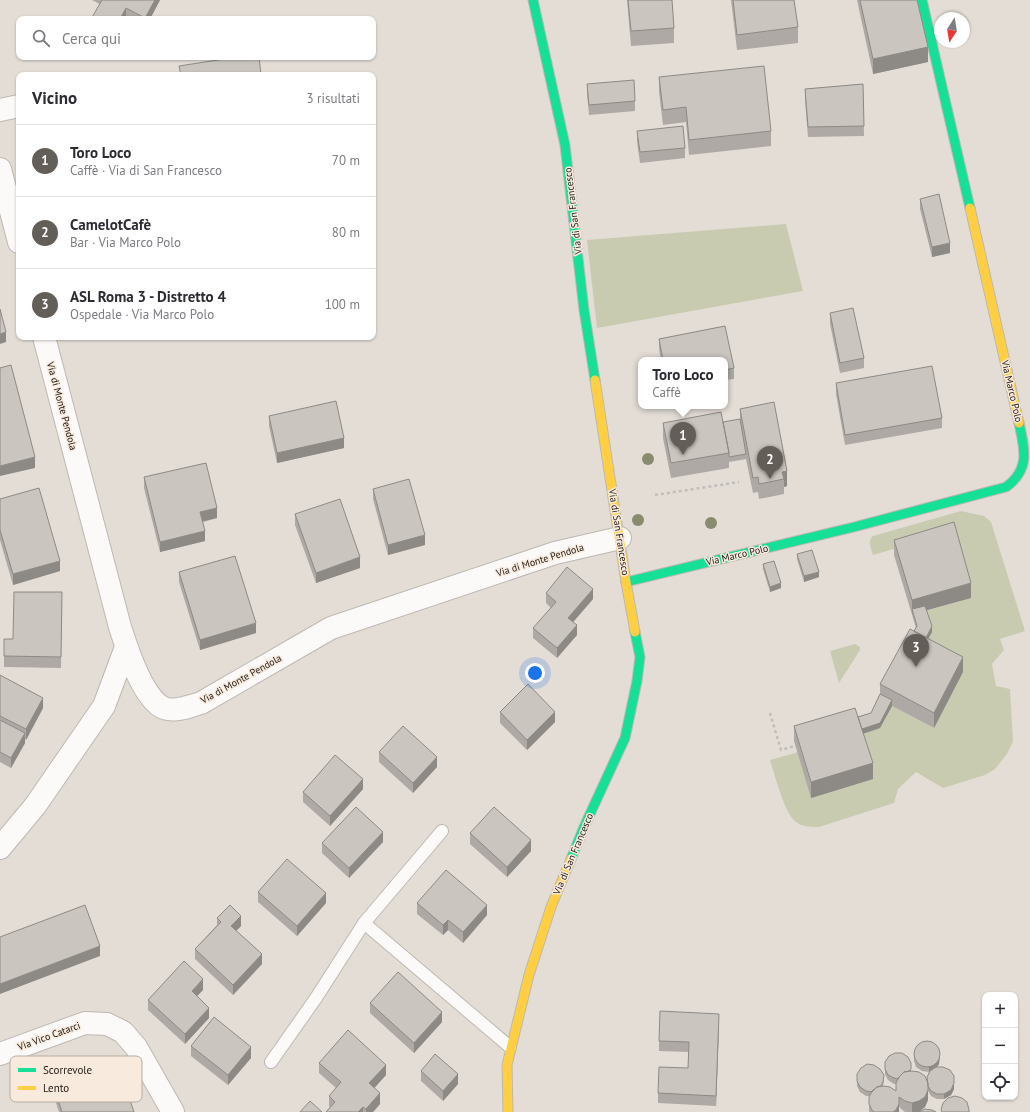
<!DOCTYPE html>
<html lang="it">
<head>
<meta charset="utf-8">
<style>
  body { margin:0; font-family:"PT Sans",sans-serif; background:#f7f7f7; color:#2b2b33 }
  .controls { position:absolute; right:12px; bottom:12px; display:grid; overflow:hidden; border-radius:8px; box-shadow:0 1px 3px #0004 }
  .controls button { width:36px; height:36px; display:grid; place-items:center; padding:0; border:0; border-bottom:1px solid #e1e1e2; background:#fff; color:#2b2b33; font:20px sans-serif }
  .compass { position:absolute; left:934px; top:12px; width:36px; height:36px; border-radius:50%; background:#fff; box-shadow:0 1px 3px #0004; rotate:192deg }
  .you { position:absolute; left:535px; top:673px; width:14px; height:14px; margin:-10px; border:3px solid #fff; border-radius:50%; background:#1a73e8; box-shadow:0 0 0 6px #1a73e833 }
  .badge { display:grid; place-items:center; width:26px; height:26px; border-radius:50%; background:#645e59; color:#fff; font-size:13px; font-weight:700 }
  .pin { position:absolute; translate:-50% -33px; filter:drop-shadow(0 1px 2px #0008) }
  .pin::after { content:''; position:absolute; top:21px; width:14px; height:12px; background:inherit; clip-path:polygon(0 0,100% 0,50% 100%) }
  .popup { position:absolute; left:638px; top:357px; width:90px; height:52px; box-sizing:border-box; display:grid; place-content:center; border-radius:8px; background:#fff; filter:drop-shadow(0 1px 3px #0005); font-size:13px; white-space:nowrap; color:#7c7c81 }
  .popup b { font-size:15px; color:#2b2b33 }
  .popup::after { content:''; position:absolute; left:50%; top:100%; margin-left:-8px; border:8px solid transparent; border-top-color:#fff }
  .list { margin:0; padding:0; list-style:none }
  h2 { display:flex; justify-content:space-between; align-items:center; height:52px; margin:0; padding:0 16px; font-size:17px }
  h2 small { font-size:13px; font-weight:400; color:#7c7c81 }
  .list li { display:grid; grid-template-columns:26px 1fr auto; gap:12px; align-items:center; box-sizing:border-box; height:72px; padding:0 16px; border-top:1px solid #e1e1e2 }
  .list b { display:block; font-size:15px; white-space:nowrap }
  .list p { margin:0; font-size:13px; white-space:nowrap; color:#7c7c81 }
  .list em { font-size:13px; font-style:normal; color:#7c7c81 }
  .icon { flex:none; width:22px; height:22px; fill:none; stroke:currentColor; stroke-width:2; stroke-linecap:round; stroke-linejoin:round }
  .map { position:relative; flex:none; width:1030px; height:1112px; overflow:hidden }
  .search { position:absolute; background:#fff; box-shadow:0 1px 3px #0004; left:16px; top:16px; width:360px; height:44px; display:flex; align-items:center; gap:10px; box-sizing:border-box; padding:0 14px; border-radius:8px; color:#7c7c81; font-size:15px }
  .panel { position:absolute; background:#fff; box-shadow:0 1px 3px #0004; left:16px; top:72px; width:360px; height:268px; border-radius:8px }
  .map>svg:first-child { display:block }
  .green { fill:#c8cbb0 }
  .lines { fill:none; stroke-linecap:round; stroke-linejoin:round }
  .lane-casing { stroke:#beb8b2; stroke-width:14 }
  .street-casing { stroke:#beb8b2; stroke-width:24 }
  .fast-casing { stroke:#beb8b2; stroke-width:11 }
  .slow-casing { stroke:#beb8b2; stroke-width:11 }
  .path { stroke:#c0bebb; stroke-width:2.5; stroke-dasharray:3 3; stroke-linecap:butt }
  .lane { stroke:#fbfaf9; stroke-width:12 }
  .street { stroke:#fbfaf9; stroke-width:22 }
  .fast { stroke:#16e098; stroke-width:9 }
  .slow { stroke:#ffcf43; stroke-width:9 }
  .tree { fill:#898b6e }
  .wall { fill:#aea9a4 }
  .shaded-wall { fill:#8d8a86 }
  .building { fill:#cac5bf; stroke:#8d8a86 }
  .labels { text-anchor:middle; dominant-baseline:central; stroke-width:3; stroke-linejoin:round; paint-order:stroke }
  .street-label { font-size:10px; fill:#1f1a15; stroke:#f8eadd }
  .key { fill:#f8eadd; stroke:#b7aca1; stroke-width:1 }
  .key-label { font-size:11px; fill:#1f1a15 }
</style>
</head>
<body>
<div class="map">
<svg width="1030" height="1112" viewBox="0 0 1030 1112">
  <rect width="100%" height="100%" fill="#e4ddd6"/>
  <!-- green -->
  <path class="green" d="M786,224L803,291L597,328L587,240Z
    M961,511L984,516L991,522L1025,631L1000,639L1004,650L992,664L996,686L1010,689L1013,741L1007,754L995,769L985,775L943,788L916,772L898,789L894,803L819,827C812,827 802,827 796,822C784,813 775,775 770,760L859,735L892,706L934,728L922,650L925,611L971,598L897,548L873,555C871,548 867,541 873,536Z
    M855,644L860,647V650L839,683L830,651Z"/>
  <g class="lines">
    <!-- lane casing -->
    <g class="lane-casing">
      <path id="lane" d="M364,923L510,1047
        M271,1062L316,998L364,923L442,831"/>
    </g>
    <!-- street casing -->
    <g class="street-casing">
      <path id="street" d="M0,110L19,106
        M0,169L19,242
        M44,337L120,627C126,646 145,707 168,709C179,711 190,706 201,703L331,628L555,553L620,538
        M0,848L35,806L104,706L126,647
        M0,1054L85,1023L107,1024L123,1032L136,1047L173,1112"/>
    </g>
    <!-- fast casing -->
    <g class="fast-casing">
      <path id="fast" d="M533,0L565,145L584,310L595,380
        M922,0L970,208
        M626,582L854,527L1006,487C1030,470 1025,450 1019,423
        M571,859L584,827L625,738L637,681L640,657L635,632"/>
    </g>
    <!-- slow casing -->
    <g class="slow-casing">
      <path id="slow" d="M970,208L1019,423
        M595,380L626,582L635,632
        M508,1112L507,1065L529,975L551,907L571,859"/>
    </g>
    <!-- path -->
    <path class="path" d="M655,495L739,482
      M770,713L781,750L798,745"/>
    <!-- lane -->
    <use href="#lane" class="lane"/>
    <!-- street -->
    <use href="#street" class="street"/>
    <!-- fast -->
    <use href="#fast" class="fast"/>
    <!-- slow -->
    <use href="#slow" class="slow"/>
  </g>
  <!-- trees -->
  <g class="tree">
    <circle cx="648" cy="459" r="6"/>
    <circle cx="638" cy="520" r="6"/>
    <circle cx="711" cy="523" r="6"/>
  </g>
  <!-- wall -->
  <path class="wall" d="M92,0H160L150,19H128Z
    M627,0H672L674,28V43L631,46Z
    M731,0H794L798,27V43L737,50Z
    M857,0H917L928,62L873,74Z
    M659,77L771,131V146L689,155L686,122L663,125L659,92Z
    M587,84L635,101V111L589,115L587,94Z
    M863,84L864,136L808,137L805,100V89Z
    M637,131L685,148V158L640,163L637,142Z
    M920,199L950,253L932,257L920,209Z
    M830,313L864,358V368L840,373L830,324Z
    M725,326L734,368V379L725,380V360H661L659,349V339Z
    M836,383L942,418V428L845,445L836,394Z
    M774,402L787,486L784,487V494L759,499L758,492L753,493L746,459L729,462V468L671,478L663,438V423L723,422L740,419V409Z
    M269,416L344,448L277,463L269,426Z
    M144,477L217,518L203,522L205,541L160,552L144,488Z
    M373,489L425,545L388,555L373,499Z
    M0,499L60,571L13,585L0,540Z
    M295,514L360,568L316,583L295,525Z
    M894,540L971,598L927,610L932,632L928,639L963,672L934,728L892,706L880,728L863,734L873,779L811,798L794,741V726L858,717L871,713L880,694V684L916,628L894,555Z
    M797,554L819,577L804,582L797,559Z
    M763,564L781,588L770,592L763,569Z
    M179,572L256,633L200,650L179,582Z
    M62,592L61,668L4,667V639H13Z
    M546,593L593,599L573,622L577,635L557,658L533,638V628L551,608L546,603Z
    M0,675L43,708L26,740L25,739V743L11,768L0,762Z
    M500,712L555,722L527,750L500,723Z
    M379,752L437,767L413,793L379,762Z
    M363,789L330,826L303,802V792Z
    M470,833L531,851L507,877L470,844Z
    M383,842L349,878L322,853V843Z
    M258,892L326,903L297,936L258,902Z
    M417,903L487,915L463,943L448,930L443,935L417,914Z
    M217,918L241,926L236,931L262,964L233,995L195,959V949L217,925Z
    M203,990L197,996L209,1018L185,1044L148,1010V1000Z
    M370,1003L442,1022L414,1053L370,1013Z
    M719,1024L716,1106L658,1103V1093L688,1068V1052L659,1051V1041Z
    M191,1046L251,1058L228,1085L191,1056Z
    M914,1056L940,1057L939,1064L937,1067L954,1089L951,1095L944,1099H937L931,1096L928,1091V1100L925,1107L918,1112H905L899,1107V1112H869V1096H866L860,1092L857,1086V1074L884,1080L883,1086L896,1091V1084H894L888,1080L885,1074V1069L911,1063V1071L927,1080L929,1072L922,1071L916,1067L914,1061Z
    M319,1063L386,1075L374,1088L380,1104L373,1112H326L330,1107L329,1106V1096L336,1088L319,1073Z
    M421,1071L458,1084L443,1101L421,1081Z
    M56,1093L134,1112H59L56,1103Z"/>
  <!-- shaded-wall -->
  <path class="shaded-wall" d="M155,0H160L150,19H145Z
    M126,8V19H120Z
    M928,47V62L873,74V59Z
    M950,243V253L932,257V247Z
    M6,332V342L0,344V334Z
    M344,438V448L277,463V453Z
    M35,457V468L0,476V466Z
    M787,471V486L784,487V479L782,472Z
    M217,508V518L200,522V512Z
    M205,531V541L160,552V542Z
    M425,535V545L388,555V545Z
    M360,557V568L316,583V573Z
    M60,561V571L13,585V574Z
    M819,572V577L804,582V576Z
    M781,583V588L770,592V587Z
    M971,583V598L913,614L912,609V600Z
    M593,589V599L568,628V618Z
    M256,623V633L200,650V640Z
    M577,625V635L557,658V648Z
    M932,626V632L922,650V645Z
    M963,657V672L934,728V713Z
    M43,698V708L26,740V729Z
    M892,700V706L880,728L859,735V730Z
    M555,712V722L527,750V740Z
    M25,733V743L11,768V758Z
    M437,757V767L413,793V783Z
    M873,763V779L811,798V782Z
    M363,779V789L330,826V816Z
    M383,832V842L349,878V868Z
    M531,840V851L507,877V867Z
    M326,893V903L297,936V926Z
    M487,905V915L463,943V932Z
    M241,916V926L231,936V926Z
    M448,920V930L443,935V925Z
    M100,946V956L0,994V984Z
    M262,954V964L233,995V985Z
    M203,979V990L192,1001V991Z
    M209,1008V1018L185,1044V1034Z
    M442,1012V1022L414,1053V1043Z
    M719,1014V1024L716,1106V1096Z
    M251,1047V1058L228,1085V1075Z
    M940,1052L939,1064L935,1070L929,1072V1067Z
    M386,1065V1075L369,1094V1083Z
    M458,1074V1084L443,1101V1091Z
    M954,1083V1089L951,1095L944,1099V1094Z
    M928,1090V1100L925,1107L919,1112H912V1103Z
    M380,1093V1104L373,1112H366V1109Z
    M899,1097V1112H893Z
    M363,1107V1112H358Z"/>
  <!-- building -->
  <path class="building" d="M102,0H155L145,18L126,8L120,19H91Z
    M628,0H672L674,28L631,31Z
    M733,0H794L798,27L737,35Z
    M860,0H917L928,47L873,59Z
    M237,57H259L261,75H181L179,66Z
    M764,66L771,131L689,140L686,107L663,110L659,77Z
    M634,80L635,101L589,105L587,84Z
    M863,84L864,126L808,127L805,89Z
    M683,126L685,148L640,152L637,131Z
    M939,194L950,243L932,247L920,199Z
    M853,308L864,358L840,363L830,313Z
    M0,309L6,332L0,334Z
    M725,326L734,368L725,370V360H663L659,339Z
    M11,365L35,457L0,466V368Z
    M932,366L942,418L845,435L836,383Z
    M336,401L344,438L277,453L269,416Z
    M774,402L787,471L782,472L784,479L759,484L758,477L753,478L740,409Z
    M721,412L729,453L671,463L663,423Z
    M740,419L746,454L729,457V453L723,422Z
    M206,463L217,508L200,512L205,531L160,542L144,477Z
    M409,479L425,535L388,545L373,489Z
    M39,488L60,561L13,574L0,530V499Z
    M340,499L360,557L316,573L295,514Z
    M954,522L971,583L912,600L894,540Z
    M812,550L819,572L804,576L797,554Z
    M235,556L256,623L200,640L179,572Z
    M774,561L781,583L770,587L763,564Z
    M567,567L593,589L568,618L577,625L557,648L533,628L556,602L546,593Z
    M14,592H62L61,657L4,656V639H13Z
    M925,606L932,626L926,638L914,631L917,626L912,609Z
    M910,629L963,657L934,713L880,684Z
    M0,675L43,698L26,729L0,716Z
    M528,684L555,712L527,740L500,712Z
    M880,694L892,700L880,723L862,729L858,717L871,713Z
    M855,708L873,763L811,782L794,726Z
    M0,720L25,733L11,758L0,752Z
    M403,726L437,757L413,783L379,752Z
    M335,755L363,779L330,816L303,792Z
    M356,807L383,832L349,868L322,843Z
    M494,807L531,840L507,867L470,833Z
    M287,859L326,893L297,926L258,892Z
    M446,870L487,905L463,932L448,920L443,925L417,903Z
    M85,905L100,946L0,984V937Z
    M230,905L241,916L231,926L262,954L233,985L195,949L221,922L217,918Z
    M184,961L203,979L192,991L209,1008L185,1034L148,1000Z
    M398,972L442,1012L414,1043L370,1003Z
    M660,1011L719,1014L716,1096L658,1093L659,1067L688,1068L689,1042L659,1041Z
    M214,1017L251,1047L228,1075L191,1046Z
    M348,1030L386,1065L369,1083L380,1093L366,1109L363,1107L358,1112H326L335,1102L329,1096L341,1082L319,1063Z
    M914 1054a13 13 0 1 1 26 0a13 13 0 1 1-26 0Z
    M895,1053H902L908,1057L911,1063V1069L909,1071L904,1072L899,1077L898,1079L894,1078L888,1075L885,1069V1062L889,1056Z
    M435,1054L458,1074L443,1091L421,1071Z
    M867,1064L874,1065L880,1069L884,1075L883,1082L881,1086L877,1087L872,1092L866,1091L860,1087L857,1081V1074L861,1068Z
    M936,1067H943L950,1070L954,1076V1083L951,1090L944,1094H937L931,1091L928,1086L927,1077L930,1071Z
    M120,1071L134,1112H62L56,1093Z
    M912,1071L919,1072L925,1076L928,1083V1090L925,1097L919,1101L912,1103L905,1101L899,1097V1104L896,1110L893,1112H874L872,1110L869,1104V1097L872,1091L877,1087L884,1086L890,1087L896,1091V1083L899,1077L904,1072Z
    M955,1096L962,1098L967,1102L969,1110V1112H942L941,1110L943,1103L948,1098Z
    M310,1101L322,1112H300Z
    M925,1109L932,1110L936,1112H919Z"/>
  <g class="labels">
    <!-- street labels -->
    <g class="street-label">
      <text transform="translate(573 211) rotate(-97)">Via di San Francesco</text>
      <text transform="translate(1012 391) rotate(77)">Via Marco Polo</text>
      <text transform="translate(62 406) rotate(75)">Via di Monte Pendola</text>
      <text transform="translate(619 532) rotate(81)">Via di San Francesco</text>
      <text transform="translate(737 555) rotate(-13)">Via Marco Polo</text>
      <text transform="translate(540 560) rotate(-17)">Via di Monte Pendola</text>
      <text transform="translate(241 679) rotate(-29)">Via di Monte Pendola</text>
      <text transform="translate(573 854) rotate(-67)">Via di San Francesco</text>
      <text transform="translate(49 1036) rotate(-20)">Via Vico Catarci</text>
    </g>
  </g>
  <!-- legend -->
  <rect x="10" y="1056" width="132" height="46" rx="6" class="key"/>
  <rect x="18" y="1068" width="18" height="4" fill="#16e098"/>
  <rect x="18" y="1086" width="18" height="4" fill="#ffcf43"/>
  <g class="key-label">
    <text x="43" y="1074">Scorrevole</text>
    <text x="43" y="1092">Lento</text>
  </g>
</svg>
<div class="controls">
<button>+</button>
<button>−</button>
<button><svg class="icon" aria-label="locate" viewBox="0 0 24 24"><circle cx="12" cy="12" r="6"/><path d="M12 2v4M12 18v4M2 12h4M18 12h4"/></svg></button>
</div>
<svg class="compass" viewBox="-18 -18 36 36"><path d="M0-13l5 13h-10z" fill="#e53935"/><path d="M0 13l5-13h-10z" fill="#7c7c81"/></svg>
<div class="you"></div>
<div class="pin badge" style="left:683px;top:455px">1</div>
<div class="popup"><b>Toro Loco</b>Caffè</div>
<div class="pin badge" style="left:770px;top:479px">2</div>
<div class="pin badge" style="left:916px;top:667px">3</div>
<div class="search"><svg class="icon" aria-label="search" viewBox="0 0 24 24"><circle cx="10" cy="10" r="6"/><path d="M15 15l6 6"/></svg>Cerca qui</div>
<section class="panel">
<h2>Vicino<small>3 risultati</small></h2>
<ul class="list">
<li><span class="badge">1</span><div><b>Toro Loco</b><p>Caffè · Via di San Francesco</p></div><em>70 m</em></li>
<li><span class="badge">2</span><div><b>CamelotCafè</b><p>Bar · Via Marco Polo</p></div><em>80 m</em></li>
<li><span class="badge">3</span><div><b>ASL Roma 3 - Distretto 4</b><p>Ospedale · Via Marco Polo</p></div><em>100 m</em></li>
</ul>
</section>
</div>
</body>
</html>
